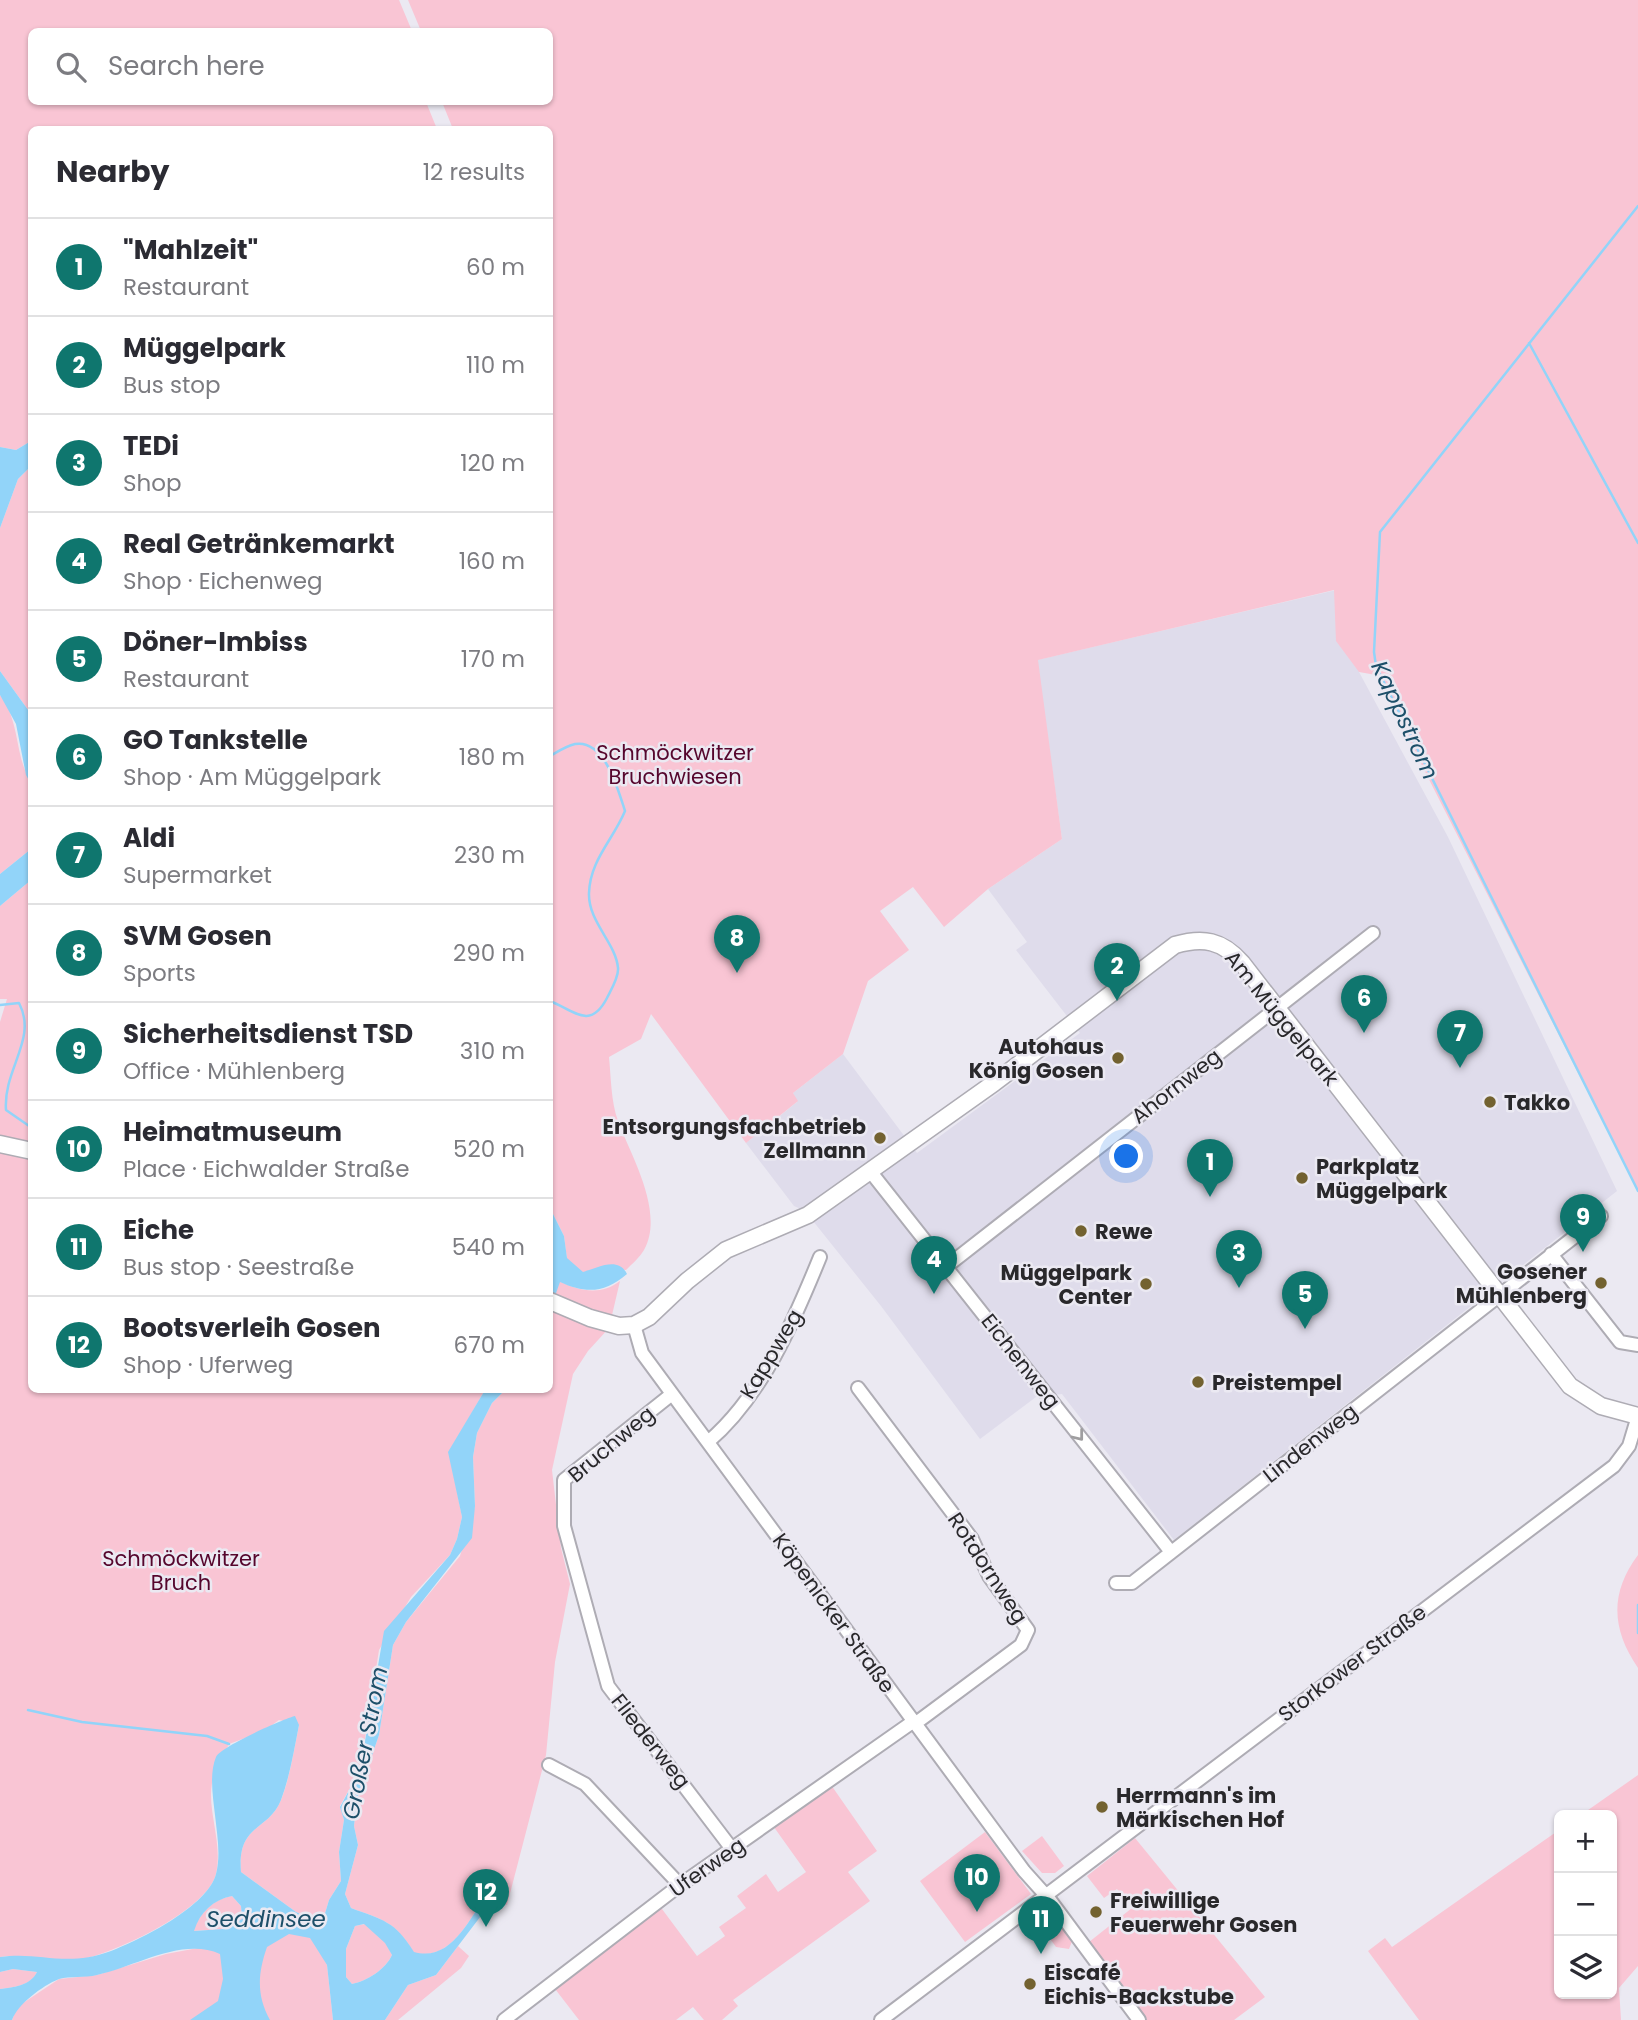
<!DOCTYPE html>
<html lang="en">
<head>
<meta charset="utf-8">
<style>
  body { margin:0; font-family:Poppins,sans-serif; background:#f7f7f7; color:#2b2b33 }
  .controls { position:absolute; right:21px; bottom:21px; display:grid; overflow:hidden; border-radius:10px; box-shadow:0 2px 5px #0004 }
  .controls button { width:63px; height:63px; display:grid; place-items:center; padding:0; border:0; border-bottom:2px solid #e1e1e2; background:#fff; color:#2b2b33; font:35px sans-serif }
  .you { position:absolute; left:1127px; top:1157px; width:24px; height:24px; margin:-18px; border:5px solid #fff; border-radius:50%; background:#1a73e8; box-shadow:0 0 0 10px #1a73e833 }
  .badge { display:grid; place-items:center; width:46px; height:46px; border-radius:50%; background:#0f766e; color:#fff; font-size:23px; font-weight:700 }
  .pin { position:absolute; translate:-50% -58px; filter:drop-shadow(0 2px 4px #0008) }
  .pin::after { content:''; position:absolute; top:37px; width:24px; height:21px; background:inherit; clip-path:polygon(0 0,100% 0,50% 100%) }
  .list { margin:0; padding:0; list-style:none }
  h2 { display:flex; justify-content:space-between; align-items:center; height:91px; margin:0; padding:0 28px; font-size:30px }
  h2 small { font-size:23px; font-weight:400; color:#7c7c81 }
  .list li { display:grid; grid-template-columns:46px 1fr auto; gap:21px; align-items:center; box-sizing:border-box; height:98px; padding:0 28px; border-top:2px solid #e1e1e2 }
  .list b { display:block; font-size:26px; white-space:nowrap }
  .list p { margin:0; font-size:23px; white-space:nowrap; color:#7c7c81 }
  .list em { font-size:23px; font-style:normal; color:#7c7c81 }
  .icon { flex:none; width:38px; height:38px; fill:none; stroke:currentColor; stroke-width:2; stroke-linecap:round; stroke-linejoin:round }
  .map { position:relative; flex:none; width:1638px; height:2020px; overflow:hidden }
  .search { position:absolute; background:#fff; box-shadow:0 2px 5px #0004; left:28px; top:28px; width:525px; height:77px; display:flex; align-items:center; gap:18px; box-sizing:border-box; padding:0 24px; border-radius:10px; color:#7c7c81; font-size:26px }
  .panel { position:absolute; background:#fff; box-shadow:0 2px 5px #0004; left:28px; top:126px; width:525px; height:1267px; border-radius:10px }
  .map>svg:first-child { display:block }
  .built { fill:#dfdceb }
  .green { fill:#f9c5d4 }
  .water { fill:#92d4f9; fill-rule:evenodd }
  .lines { fill:none; stroke-linecap:round; stroke-linejoin:round }
  .stream { stroke:#92d4f9; stroke-width:2.5 }
  .minor-casing { stroke:#aeacb4; stroke-width:16 }
  .secondary-casing { stroke:#aeacb4; stroke-width:19 }
  .minor { stroke:#fff; stroke-width:12 }
  .secondary { stroke:#fff; stroke-width:16 }
  .oneway { stroke:#9f9ea0 }
  .poi-dot { fill:#736230; stroke:#ebe9f2; stroke-width:2.5 }
  .labels { text-anchor:middle; dominant-baseline:central; stroke-width:5; stroke-linejoin:round; paint-order:stroke }
  .park-label { font-size:21px; fill:#56062d; stroke:#ebe9f2 }
  .street-label { font-size:21px; fill:#29282b; stroke:#ebe9f2 }
  .poi-label { font-size:21px; font-weight:bold; fill:#29282b; stroke:#ebe9f2; text-anchor:start }
  .water-label { font-size:23px; font-style:italic; fill:#1d4f69; stroke:#ebe9f2 }
</style>
</head>
<body>
<div class="map">
<svg width="1638" height="2020" viewBox="0 0 1638 2020">
  <rect width="100%" height="100%" fill="#ebe9f2"/>
  <!-- built -->
  <path class="built" d="M1349,587L1359,672L1448,837L1617,1191L1174,1540L1062,1394L1036,1397L980,1439L881,1306L805,1211L794,1206L746,1143L797,1102L793,1093L843,1054L917,1153L1080,1033L1016,950L1027,942L988,889L1062,839L1037,660Z"/>
  <!-- green -->
  <path class="green" d="M0,0H399L412,31L32,32V102H426L437,129L32,130L31,441L16,450L0,447Z
    M408,0H1638V1191L1376,675L1359,672L1336,641L1334,590L1038,660L1062,839L988,889L944,927L913,887L880,911L909,950L868,981L843,1054L793,1093L798,1101L746,1143L651,1014L641,1039L609,1057C611,1077 611,1102 618,1121C631,1156 665,1212 644,1250C640,1257 632,1264 626,1270L595,1269L583,1273L567,1259L564,1236L550,1208V130L453,129L442,102H550V32L421,31Z
    M31,466V714L0,671V528L18,479Z
    M0,695C21,722 14,757 32,784L31,849L0,874Z
    M31,880L32,1390H485L449,1452L462,1517L457,1539L450,1555L411,1597L379,1650L360,1770L340,1806L344,1820L339,1852L341,1881L329,1900L323,1920L318,1922L296,1912L241,1872C237,1823 268,1832 281,1800C290,1777 294,1750 299,1725L279,1720L264,1731L229,1744C224,1755 214,1770 212,1783C207,1811 223,1843 216,1874C207,1911 110,1956 74,1961C50,1964 25,1953 0,1957V1022L7,999H0V906Z
    M559,1281C579,1291 601,1296 620,1281L609,1328L588,1351L573,1374L552,1470L561,1548L570,1584L555,1662L546,1755L507,1905L486,1895C468,1922 451,1961 414,1953C395,1921 383,1920 351,1908L345,1894L358,1845L354,1826L357,1799L379,1735L393,1645L406,1622L460,1556L475,1506L473,1457L477,1433L492,1403L505,1390H550V1310Z
    M1638,1555V1668C1612,1630 1609,1594 1638,1555Z
    M1638,1775V1966L1619,1988L1621,2020H1419L1368,1951L1385,1938L1392,1947L1559,1830V1994H1612V1815H1581Z
    M829,1782L877,1851L848,1872L870,1901L733,2000L738,2006L722,2020H704L693,2007L676,2020H579L552,1985L659,1905L697,1956L725,1936L719,1927L746,1908L737,1896L766,1874L778,1892L806,1872L771,1823Z
    M985,1832L1031,1894L965,1942L920,1881Z
    M1042,1836L1064,1866L1055,1873H1042L1022,1851Z
    M1135,1838L1265,1997L1234,2020H1147L1089,1942L1132,1908L1117,1889L1104,1898L1087,1876Z
    M232,1896L241,1906L242,1919L223,1929L193,1931C201,1912 212,1900 232,1896Z
    M1042,1904L1047,1905L1073,1939L1069,1949L1056,1947L1035,1918V1910Z
    M365,1924L386,1943L392,1955C386,1969 367,1981 352,1984L346,1977V1949L355,1926Z
    M309,1927L327,1965L333,2020H12L17,2007L59,1979L97,1975L166,1954Z
    M458,1946L469,1956L461,1968L398,2020H385L408,1985L436,1975Z
    M13,1969L37,1972C31,1986 14,1987 0,1989V1972Z"/>
  <!-- water -->
  <path class="water" d="M31,441V466L18,479L0,528V447L16,450Z
    M0,671L31,714V784L26,775L16,724L0,695Z
    M31,849V880L0,906V874Z
    M550,1208L564,1236L567,1258L583,1272C598,1268 618,1256 627,1274C605,1293 586,1294 560,1282L550,1310Z
    M485,1390H505L492,1403L477,1433L473,1457L475,1506L472,1538L406,1622L393,1645L379,1735L357,1799L354,1826L358,1845L345,1894L351,1908C383,1920 395,1921 414,1952C451,1962 468,1921 487,1894L493,1900L436,1975L408,1985L385,2020H333L327,1965L310,1938L289,1934L267,1947C258,1973 256,1995 270,2020H190L218,2001L223,1979L220,1954C182,1937 135,1967 97,1975C85,1978 70,1976 59,1979C42,1986 18,2004 12,2020H0V1989C14,1987 30,1986 37,1972L13,1969L0,1972V1957C40,1951 65,1968 111,1951C140,1940 208,1906 216,1874C221,1855 217,1834 215,1815C213,1797 209,1774 216,1757C220,1747 283,1719 295,1716L299,1725C294,1750 290,1776 281,1800C268,1832 237,1823 241,1872L296,1912L318,1922L323,1920L329,1900L341,1881L339,1852L344,1820L340,1807L360,1770L384,1631L450,1555L457,1539L462,1517L448,1452ZM232,1896L241,1906L242,1919L223,1929L194,1931C200,1912 213,1900 232,1896ZM364,1924L385,1943L392,1955C386,1969 367,1981 352,1984L346,1977V1949L355,1926Z"/>
  <g class="lines">
    <!-- stream -->
    <path class="stream" d="M1638,206L1380,532L1374,652L1376,666L1638,1191
      M1529,343L1638,543
      M550,756C557,752 566,746 575,744C605,739 618,790 625,811C613,840 590,860 589,893C588,922 616,943 618,968C619,977 611,990 607,998C590,1031 573,1010 550,1001
      M0,1005L19,1003C38,1039 3,1069 6,1110L32,1128
      M1638,1605V1633
      M28,1710L82,1722L207,1736L229,1744"/>
    <!-- minor casing -->
    <g class="minor-casing">
      <path id="minor" d="M870,1171L1171,1552
        M1551,1254L1620,1342L1638,1345
        M947,1266L1373,933
        M634,1325L642,1353L1024,1871L1050,1900L1139,2020
        M858,1388L972,1539L989,1576L1028,1630L1021,1645L916,1723
        M672,1394L564,1480V1526L608,1686L732,1849
        M708,1442C762,1396 794,1321 820,1257
        M1116,1583H1132L1601,1216
        M549,1765L585,1784L680,1885
        M504,2020L680,1885L914,1721
        M881,2020L1614,1466L1629,1446L1638,1416"/>
    </g>
    <!-- secondary casing -->
    <g class="secondary-casing">
      <path id="secondary" d="M0,1144L32,1151
        M550,1301L590,1318L619,1326L634,1325L649,1317L687,1281L726,1250L808,1215L994,1083L1175,945C1203,937 1222,940 1242,963L1570,1386L1601,1406L1638,1416"/>
    </g>
    <!-- minor -->
    <use href="#minor" class="minor"/>
    <!-- secondary -->
    <use href="#secondary" class="secondary"/>
  </g>
  <!-- one-way arrows -->
  <defs><path id="oneway-chevron" d="M-2-3.5L2.5 0L-2 3.5" fill="none" stroke-width="1.6" stroke-linecap="round" stroke-linejoin="round" transform="scale(1.75)"/></defs>
  <use class="oneway" href="#oneway-chevron" transform="translate(1079 1436) rotate(52)"/>
  <!-- markers -->
  <g class="poi-dot">
    <circle cx="1118" cy="1058" r="7"/>
    <circle cx="1490" cy="1102" r="7"/>
    <circle cx="880" cy="1138" r="7"/>
    <circle cx="1302" cy="1178" r="7"/>
    <circle cx="1081" cy="1231" r="7"/>
    <circle cx="1601" cy="1283" r="7"/>
    <circle cx="1146" cy="1284" r="7"/>
    <circle cx="1198" cy="1382" r="7"/>
    <circle cx="1102" cy="1807" r="7"/>
    <circle cx="1096" cy="1912" r="7"/>
    <circle cx="1030" cy="1984" r="7"/>
  </g>
  <g class="labels">
    <!-- park labels -->
    <g class="park-label">
      <text x="675" y="752">Schmöckwitzer<tspan x="675" dy="24">Bruchwiesen</tspan></text>
      <text x="181" y="1558">Schmöckwitzer<tspan x="181" dy="24">Bruch</tspan></text>
    </g>
    <!-- street labels -->
    <g class="street-label">
      <text transform="translate(1282 1018) rotate(51)">Am Müggelpark</text>
      <text transform="translate(1176 1086) rotate(-38)">Ahornweg</text>
      <text transform="translate(771 1354) rotate(-59)">Kappweg</text>
      <text transform="translate(1021 1361) rotate(52)">Eichenweg</text>
      <text transform="translate(1310 1443) rotate(-38)">Lindenweg</text>
      <text transform="translate(611 1444) rotate(-40)">Bruchweg</text>
      <text transform="translate(988 1568) rotate(57)">Rotdornweg</text>
      <text transform="translate(834 1613) rotate(54)">Köpenicker Straße</text>
      <text transform="translate(1352 1663) rotate(-37)">Storkower Straße</text>
      <text transform="translate(651 1741) rotate(52)">Fliederweg</text>
      <text transform="translate(707 1867) rotate(-35)">Uferweg</text>
    </g>
    <!-- poi labels -->
    <g class="poi-label">
      <text x="1104" y="1046" text-anchor="end">Autohaus<tspan x="1104" dy="24">König Gosen</tspan></text>
      <text x="1504" y="1102">Takko</text>
      <text x="866" y="1126" text-anchor="end">Entsorgungsfachbetrieb<tspan x="866" dy="24">Zellmann</tspan></text>
      <text x="1316" y="1166">Parkplatz<tspan x="1316" dy="24">Müggelpark</tspan></text>
      <text x="1095" y="1231">Rewe</text>
      <text x="1587" y="1271" text-anchor="end">Gosener<tspan x="1587" dy="24">Mühlenberg</tspan></text>
      <text x="1132" y="1272" text-anchor="end">Müggelpark<tspan x="1132" dy="24">Center</tspan></text>
      <text x="1212" y="1382">Preistempel</text>
      <text x="1116" y="1795">Herrmann's im<tspan x="1116" dy="24">Märkischen Hof</tspan></text>
      <text x="1110" y="1900">Freiwillige<tspan x="1110" dy="24">Feuerwehr Gosen</tspan></text>
      <text x="1044" y="1972">Eiscafé<tspan x="1044" dy="24">Eichis-Backstube</tspan></text>
    </g>
    <!-- water labels -->
    <g class="water-label">
      <text transform="translate(1405 720) rotate(65)">Kappstrom</text>
      <text transform="translate(365 1743) rotate(-79)">Großer Strom</text>
      <text x="266" y="1919">Seddinsee</text>
    </g>
  </g>
</svg>
<div class="controls">
<button>+</button>
<button>−</button>
<button><svg class="icon" aria-label="layers" viewBox="0 0 24 24"><path d="M12 4l9 5-9 5-9-5zM3 14l9 5 9-5"/></svg></button>
</div>
<div class="you"></div>
<div class="pin badge" style="left:1210px;top:1197px">1</div>
<div class="pin badge" style="left:1117px;top:1001px">2</div>
<div class="pin badge" style="left:1239px;top:1288px">3</div>
<div class="pin badge" style="left:934px;top:1294px">4</div>
<div class="pin badge" style="left:1305px;top:1329px">5</div>
<div class="pin badge" style="left:1364px;top:1033px">6</div>
<div class="pin badge" style="left:1460px;top:1068px">7</div>
<div class="pin badge" style="left:737px;top:973px">8</div>
<div class="pin badge" style="left:1583px;top:1252px">9</div>
<div class="pin badge" style="left:977px;top:1912px">10</div>
<div class="pin badge" style="left:1041px;top:1954px">11</div>
<div class="pin badge" style="left:486px;top:1927px">12</div>
<div class="search"><svg class="icon" aria-label="search" viewBox="0 0 24 24"><circle cx="10" cy="10" r="6"/><path d="M15 15l6 6"/></svg>Search here</div>
<section class="panel">
<h2>Nearby<small>12 results</small></h2>
<ul class="list">
<li><span class="badge">1</span><div><b>&quot;Mahlzeit&quot;</b><p>Restaurant</p></div><em>60 m</em></li>
<li><span class="badge">2</span><div><b>Müggelpark</b><p>Bus stop</p></div><em>110 m</em></li>
<li><span class="badge">3</span><div><b>TEDi</b><p>Shop</p></div><em>120 m</em></li>
<li><span class="badge">4</span><div><b>Real Getränkemarkt</b><p>Shop · Eichenweg</p></div><em>160 m</em></li>
<li><span class="badge">5</span><div><b>Döner-Imbiss</b><p>Restaurant</p></div><em>170 m</em></li>
<li><span class="badge">6</span><div><b>GO Tankstelle</b><p>Shop · Am Müggelpark</p></div><em>180 m</em></li>
<li><span class="badge">7</span><div><b>Aldi</b><p>Supermarket</p></div><em>230 m</em></li>
<li><span class="badge">8</span><div><b>SVM Gosen</b><p>Sports</p></div><em>290 m</em></li>
<li><span class="badge">9</span><div><b>Sicherheitsdienst TSD</b><p>Office · Mühlenberg</p></div><em>310 m</em></li>
<li><span class="badge">10</span><div><b>Heimatmuseum</b><p>Place · Eichwalder Straße</p></div><em>520 m</em></li>
<li><span class="badge">11</span><div><b>Eiche</b><p>Bus stop · Seestraße</p></div><em>540 m</em></li>
<li><span class="badge">12</span><div><b>Bootsverleih Gosen</b><p>Shop · Uferweg</p></div><em>670 m</em></li>
</ul>
</section>
</div>
</body>
</html>
